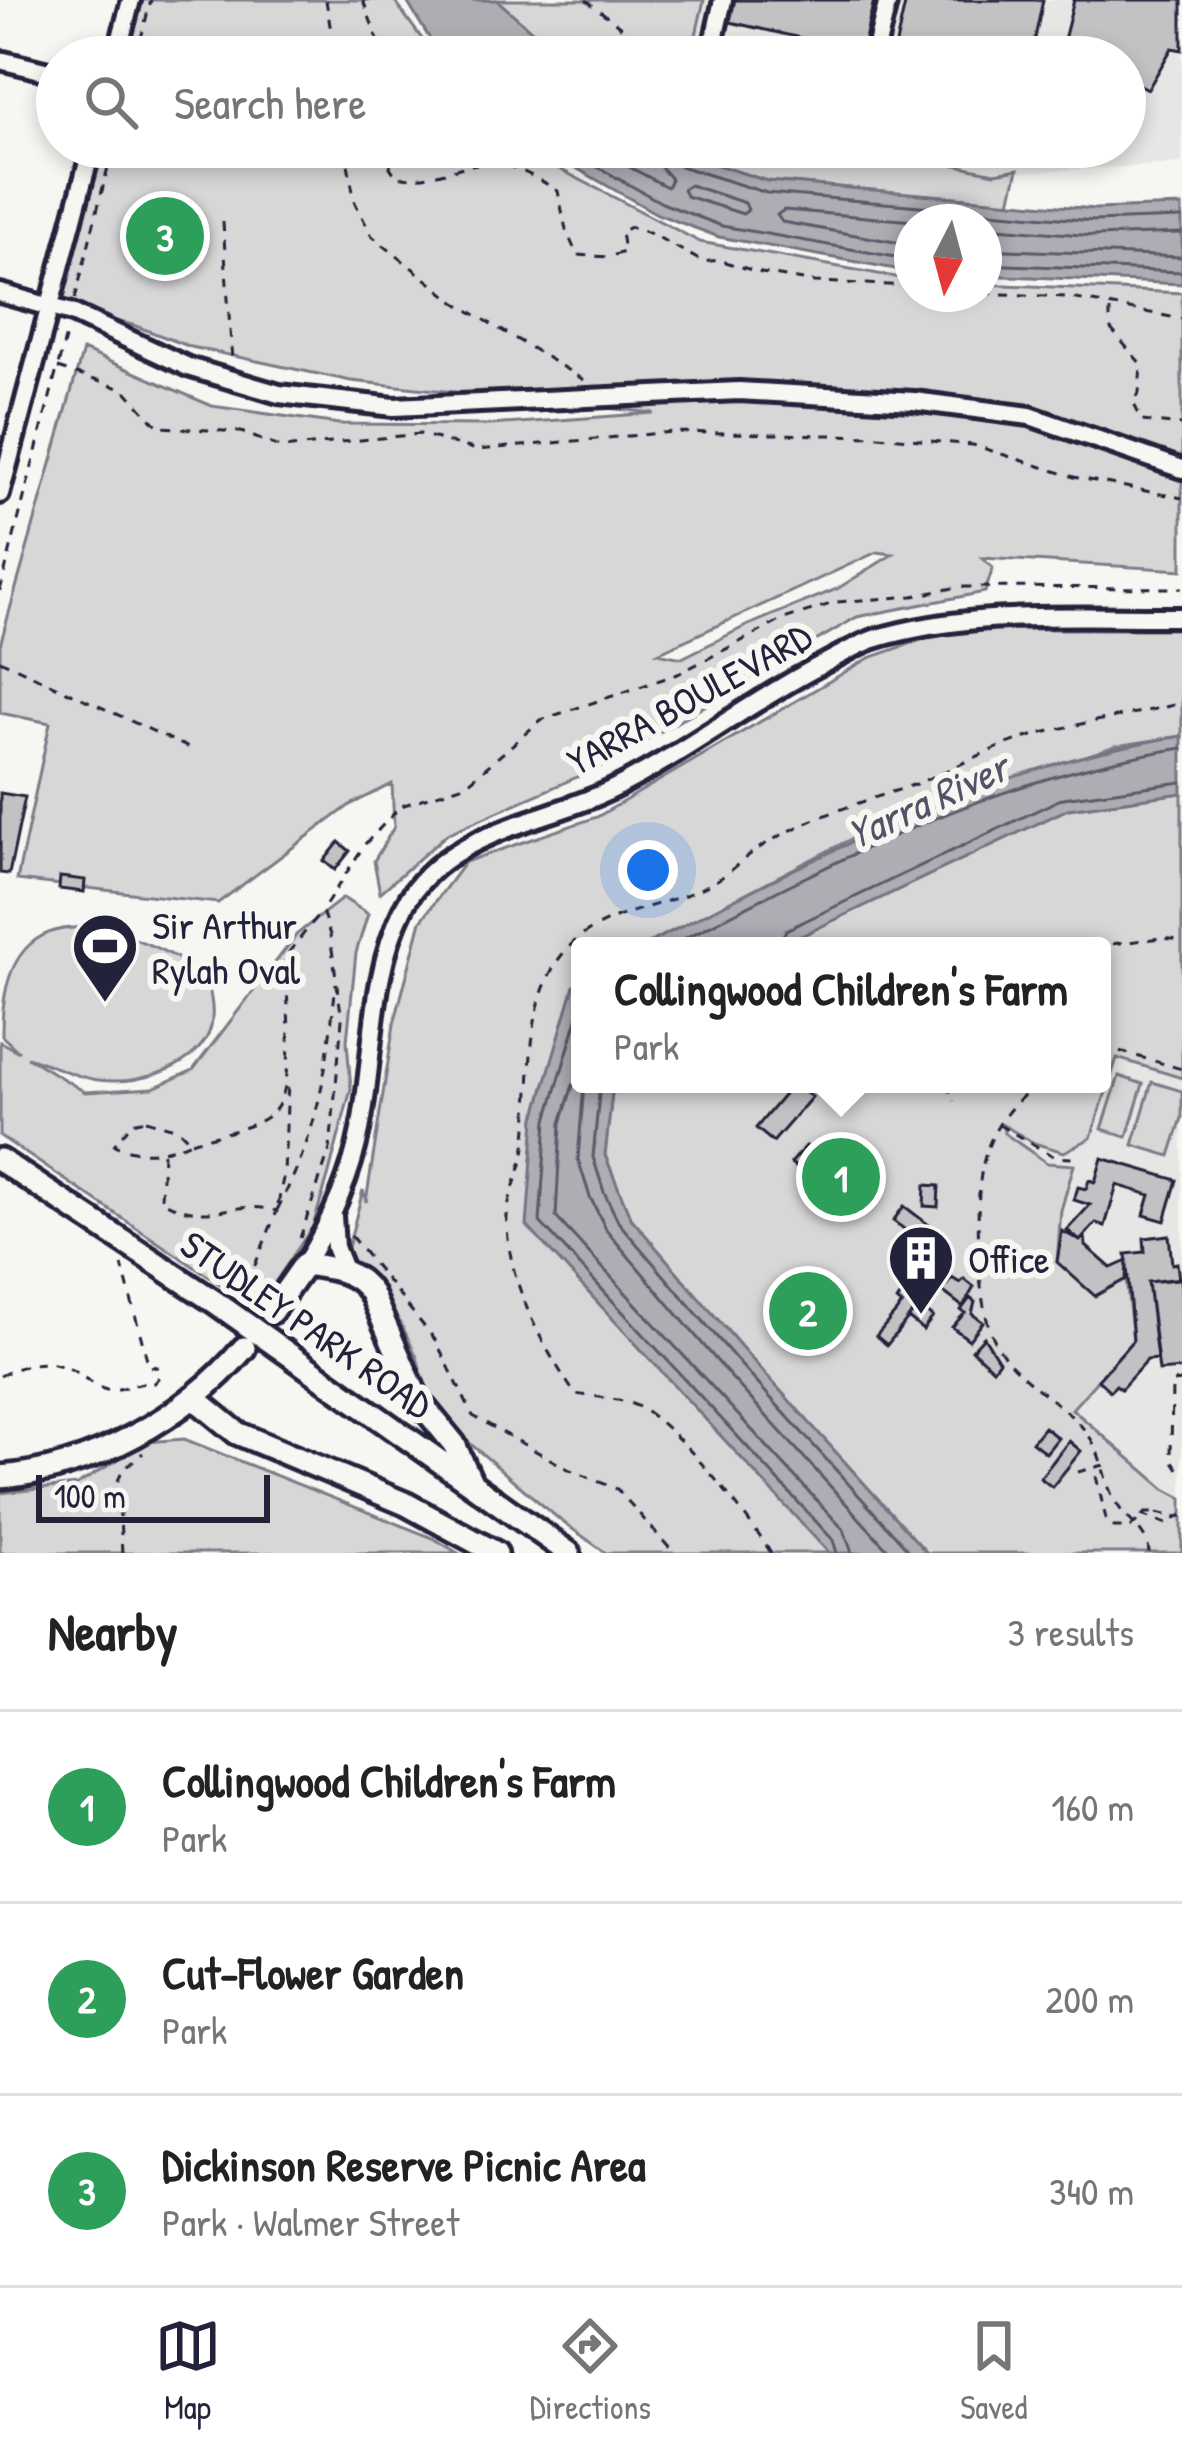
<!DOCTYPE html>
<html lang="en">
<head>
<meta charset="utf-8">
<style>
  body { margin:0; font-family:"Patrick Hand",sans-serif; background:#f2f2f2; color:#222 }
  .compass { position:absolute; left:894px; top:204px; width:108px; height:108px; border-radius:50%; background:#fff; box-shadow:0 6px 18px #0003; rotate:186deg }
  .scale { position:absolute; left:36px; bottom:30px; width:234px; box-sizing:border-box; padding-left:12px; border:6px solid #22223b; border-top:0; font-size:33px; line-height:42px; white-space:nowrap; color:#22223b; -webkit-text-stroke:9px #f6f6f2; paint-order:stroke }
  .you { position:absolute; left:648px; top:870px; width:42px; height:42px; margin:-30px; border:9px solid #fff; border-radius:50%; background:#1a73e8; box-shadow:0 0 0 18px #1a73e833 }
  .badge { display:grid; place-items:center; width:78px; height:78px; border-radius:50%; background:#22223b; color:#fff; font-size:39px; font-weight:700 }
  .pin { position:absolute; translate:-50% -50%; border:6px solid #fff; box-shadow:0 3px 12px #0006 }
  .popup { position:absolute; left:571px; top:937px; width:540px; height:156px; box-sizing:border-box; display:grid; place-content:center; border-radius:12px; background:#fff; filter:drop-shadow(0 3px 9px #0005); font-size:39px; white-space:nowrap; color:#767676 }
  .popup b { font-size:45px; color:#222 }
  .popup::after { content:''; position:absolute; left:50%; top:100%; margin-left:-24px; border:24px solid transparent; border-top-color:#fff }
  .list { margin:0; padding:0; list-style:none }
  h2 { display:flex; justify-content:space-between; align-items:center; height:156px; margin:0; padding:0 48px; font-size:51px }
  h2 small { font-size:39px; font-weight:400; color:#767676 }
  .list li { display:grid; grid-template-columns:78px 1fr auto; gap:36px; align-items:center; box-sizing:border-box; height:192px; padding:0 48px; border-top:3px solid #e0e0e0 }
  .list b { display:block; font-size:45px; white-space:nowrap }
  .list p { margin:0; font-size:39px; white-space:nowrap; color:#767676 }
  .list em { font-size:39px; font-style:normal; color:#767676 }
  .icon { flex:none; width:66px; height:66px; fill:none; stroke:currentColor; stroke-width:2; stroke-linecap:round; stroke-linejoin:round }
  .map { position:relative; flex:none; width:1182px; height:1553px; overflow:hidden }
  .search { position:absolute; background:#fff; box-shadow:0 6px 18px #0003; left:36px; right:36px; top:36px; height:132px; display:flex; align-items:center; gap:30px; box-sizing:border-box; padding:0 42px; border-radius:66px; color:#767676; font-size:45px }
  .sheet { height:732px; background:#fff }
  nav { display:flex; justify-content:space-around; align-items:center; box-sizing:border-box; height:168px; border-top:3px solid #e0e0e0; background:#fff; font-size:33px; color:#767676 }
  nav a { display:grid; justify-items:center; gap:6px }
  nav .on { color:#22223b }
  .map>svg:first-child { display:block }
  .built { fill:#e6e6e4 }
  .green { fill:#d7d7d7; stroke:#7c7c89; stroke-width:3; fill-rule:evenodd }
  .water { fill:#adadb3; stroke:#757583; stroke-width:3 }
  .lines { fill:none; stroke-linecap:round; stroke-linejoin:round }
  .shore { stroke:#5a5a6b; stroke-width:3 }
  .building { fill:#c2c2c4; stroke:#22223b; stroke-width:3 }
  .minor-casing { stroke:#22223b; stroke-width:26 }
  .major-casing { stroke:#22223b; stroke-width:30 }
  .path { stroke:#22223b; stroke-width:3; stroke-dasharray:9 9; stroke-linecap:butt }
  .minor { stroke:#f6f6f2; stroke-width:16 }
  .major { stroke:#f6f6f2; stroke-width:21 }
  .path-bridge { stroke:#22223b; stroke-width:3; stroke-dasharray:9 9; stroke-linecap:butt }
  .labels { text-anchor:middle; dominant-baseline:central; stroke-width:12; stroke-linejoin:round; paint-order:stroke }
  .street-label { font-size:39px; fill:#22223b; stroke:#f6f6f2 }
  .poi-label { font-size:39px; fill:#22223b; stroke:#f6f6f2; text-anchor:start }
  .water-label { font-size:42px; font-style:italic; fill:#535365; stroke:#f6f6f2 }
</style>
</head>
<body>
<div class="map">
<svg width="1182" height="1553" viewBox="0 0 1182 1553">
  <rect width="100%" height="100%" fill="#f6f6f2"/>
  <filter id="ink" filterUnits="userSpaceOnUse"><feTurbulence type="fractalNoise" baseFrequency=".00833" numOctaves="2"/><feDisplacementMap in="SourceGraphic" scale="24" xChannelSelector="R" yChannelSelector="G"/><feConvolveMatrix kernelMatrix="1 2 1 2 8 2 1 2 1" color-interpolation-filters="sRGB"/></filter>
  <g filter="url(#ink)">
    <!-- built -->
    <path class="built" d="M704,0H1182V164L996,173L868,149L866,147H1125V57H691Z
      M1116,1057L1182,1078V1498L1165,1489L1072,1408L1126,1281L1095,1296L1057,1262L1061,1210L1074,1166L1047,1163L1004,1133L1003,1123L1034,1143L1091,1138Z"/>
    <!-- green -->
    <path class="green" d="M131,0H394L435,57H116Z
      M497,0H704L691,57H561Z
      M92,147H517L700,242L912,280V294H984V284L1182,293V570L982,558L993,568L985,592L857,617L600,767L447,834L380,893L374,861L394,827L392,784L350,805L218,903L17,880L50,723L0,713V645L83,350L212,406L339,424L490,425L654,413L351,381L191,347L133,325L50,307ZM877,552L893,554L837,589L748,625L682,658L658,653Z
      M675,147H866L995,173L1018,169L1010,202L767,181L686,155Z
      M953,629H1182V736L1115,746L861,834L643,946H580V983L574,987L535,1118L829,1553H606L560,1520L446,1423L429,1402L417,1357L402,1326L371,1279L346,1255L363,1190L366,1202L394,1024L421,921L465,862L597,817L869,658Z
      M1182,793V1078L1117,1058L1091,1138L1064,1152L1034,1143L1003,1125L1004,1133L1047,1163L1074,1165L1061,1210L1057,1262L1095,1296L1126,1279L1133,1340L1072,1409L1165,1489L1182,1498V1553H927L749,1356L630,1217L605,1155L613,1084H1102V946H780L1068,809Z
      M343,898L368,914L356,953L347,1041L351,1089L328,1177L313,1226L257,1309L0,1136V1042L19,1052L2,1036C0,881 124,924 204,973C211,991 217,1019 207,1037C188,1071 134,1085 98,1080C74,1077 50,1064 27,1057L85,1092L153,1088L193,1070L297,934Z
      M1119,1076L1143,1084L1127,1137L1102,1129Z
      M1152,1082L1182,1091V1118L1170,1156L1133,1145Z
      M184,1439L433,1538L458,1553H0V1493L77,1485L146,1442Z"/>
    <!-- water -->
    <path class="water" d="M406,0H497L561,57H441Z
      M539,147H675L686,155L767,181L1095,209L1182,206V284L984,275V222H912V272L719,237L657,214Z
      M1182,736V793L1068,809L780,946H643C817,857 987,765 1182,736Z
      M580,983V1084H613L605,1155L630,1217L749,1356L927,1553H829L527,1226L535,1118L574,986Z"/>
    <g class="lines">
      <!-- shore -->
      <path class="shore" d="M562,147L662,203L722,226L912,260
        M592,147L667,187L671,179L658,164L654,147
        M669,147L671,157L680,166L767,193L1094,221L1182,218
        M690,185L745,203L748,210L743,214L686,196L683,189Z
        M984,227L1094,236L1182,233
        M912,245L782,222L777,215L784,210L925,222
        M984,249L1182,257
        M984,264L1182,272
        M670,946C837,860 993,777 1182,748
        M778,946L786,930L1063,798L1182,782
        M580,1009L547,1120L540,1222L833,1540L837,1553
        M580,1081L573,1085L561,1123L556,1217L844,1530L852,1553
        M584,1084L578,1159L590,1197L607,1231L728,1374L891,1553
        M600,1084L593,1157L604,1192L619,1223L740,1364L911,1553"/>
    </g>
    <!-- building -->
    <path class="building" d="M731,0H874L862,52L726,21Z
      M906,0H1043L1031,57H893Z
      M1074,0H1182V50L1172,48L1148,89L1125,77V57H1082L1061,52Z
      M956,147H1010L1008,158Z
      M0,793L25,797L9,874L0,873Z
      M339,842L350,851L335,870L324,861Z
      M60,877L85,880L84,892L59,889Z
      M793,1084L812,1097L773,1142L756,1128Z
      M806,1146L818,1156L804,1174L791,1163Z
      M1102,1158L1177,1180L1165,1221L1144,1215L1150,1195L1117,1185L1105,1226L1096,1223L1080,1241L1067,1230L1090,1205L1074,1200L1078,1187L1086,1189L1089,1180L1095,1182Z
      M925,1185L939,1186L938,1207L924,1206Z
      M904,1206L937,1231L926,1245L893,1221Z
      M1062,1231L1080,1241L1085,1236L1086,1246L1111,1268L1127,1261L1126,1279L1095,1296L1057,1262Z
      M1169,1235L1172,1264L1177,1263L1179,1279L1148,1282L1157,1359L1147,1360L1121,1389L1116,1385L1110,1391L1098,1380L1133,1340L1126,1254L1145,1252L1144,1238Z
      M952,1278L960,1283L964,1279L974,1287L963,1307L942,1291Z
      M1181,1278L1182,1369L1159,1371L1148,1282Z
      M904,1292L919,1305L887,1345L876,1336L902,1305L897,1301Z
      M970,1298L975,1302L972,1314L983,1322L969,1340L952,1327L965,1313L961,1310Z
      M919,1305L933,1317L923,1330L908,1318Z
      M984,1337L999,1361L993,1369L972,1350Z
      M1044,1427L1058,1438L1046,1453L1032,1442Z
      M1069,1441L1081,1451L1052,1487L1040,1478Z"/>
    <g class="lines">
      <!-- minor casing -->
      <g class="minor-casing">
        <path id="minor" d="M116,57L131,0
          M710,57L723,0
          M874,57L888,0
          M0,60L57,74
          M0,293L72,313L188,367L279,394L394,407L739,391L914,401L1030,416L1182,469
          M0,494L92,147
          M333,1216L335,1247L345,1272
          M305,1264C330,1223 351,1177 360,1130C375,1055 369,977 404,907C443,831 544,823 613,789C687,752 752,700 825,663C841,655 857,645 874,639C974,609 1079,618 1182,617"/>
      </g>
      <!-- major casing -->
      <g class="major-casing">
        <path id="major" d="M0,1160L215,1302L569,1553
          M271,1312L305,1264C331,1268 356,1270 371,1293L418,1400L454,1444L472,1484
          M193,1397L237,1433L406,1504L496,1553
          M0,1477C91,1470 186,1417 244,1348"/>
      </g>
      <!-- path -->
      <path class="path" d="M326,0L335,57
        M363,0L384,57
        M586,0L660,57
        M136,57L151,0
        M345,147L355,203L372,236L455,302L584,380
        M395,147L390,167L396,176C427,183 454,166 484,163C509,161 537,178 558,191L566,230L577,255L608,257L624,252L621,232L630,227L652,234L703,262L719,260L761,273L815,282L912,286
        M223,222L232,361
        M984,293L1066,297L1182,319
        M75,299L113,147
        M1110,310V328L1141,364L1139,393L1134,404L1142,421L1182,425
        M58,368L125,390L159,427L241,432L282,448L420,434L477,450L672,432L878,436L973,445L1074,477L1182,498
        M0,591L67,331
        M0,660L189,748
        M1095,946L1161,938L1182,940
        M1102,1050L1119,1051L1182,1069
        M947,1084L954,1101
        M1038,1084C974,1131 977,1184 979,1256C980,1284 983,1320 997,1345C1015,1378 1057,1399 1082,1427C1103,1450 1101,1475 1115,1501C1125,1520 1148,1530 1149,1553
        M146,1120L178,1129L191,1142C165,1153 141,1157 114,1145L132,1123Z
        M999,1125L1055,1157L1072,1158
        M191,1142C215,1134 251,1130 271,1114C299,1093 286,991 285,957L321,912
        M163,1153L161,1200C209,1227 230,1198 277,1211L253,1270L236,1291
        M278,1204L284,1173L288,1082
        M277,1210C320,1128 326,1073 336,983
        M351,1236L436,1341L473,1416L570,1470L617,1489L674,1553
        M300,1238L330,1149L342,1020L330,935L322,911L365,844L401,806L467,784L541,720L678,674L784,619L837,602L913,596L959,587L1182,588
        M0,1376C29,1361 54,1357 82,1376C90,1382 97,1388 107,1390C123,1391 137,1381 154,1383L159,1377L156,1366L149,1367L122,1265
        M1182,1381L1172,1382L1171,1458L1182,1475
        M1078,1472L1104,1465
        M1157,1513L1178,1518
        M1141,1515L1167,1524L1182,1515
        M122,1553L118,1481L122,1470L143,1453
        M771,1553C746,1514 679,1429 639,1407C622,1398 594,1397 575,1394C542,1345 510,1287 507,1226C505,1198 521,1174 525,1147C532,1092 525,1026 549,976C582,906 659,915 717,880C733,871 745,856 761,847C802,821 849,806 895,791C939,778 979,752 1022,739C1073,723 1129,716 1182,703"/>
      <!-- minor -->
      <use href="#minor" class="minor"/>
      <!-- major -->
      <use href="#major" class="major"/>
      <!-- path-bridge -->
      <path class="path-bridge" d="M1096,1476L1106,1519L1114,1527H1131L1145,1513H1157"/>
    </g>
  </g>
  <!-- icons -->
  <defs>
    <g id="stadium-pin" transform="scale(3.45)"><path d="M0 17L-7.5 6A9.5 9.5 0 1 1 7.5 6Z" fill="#22223b" stroke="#f6f6f2"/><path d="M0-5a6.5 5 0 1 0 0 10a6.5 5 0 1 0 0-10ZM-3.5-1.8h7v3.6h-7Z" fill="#fff"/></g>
    <g id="building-pin" transform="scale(3.45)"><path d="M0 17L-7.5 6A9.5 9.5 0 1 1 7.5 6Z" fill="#22223b" stroke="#f6f6f2"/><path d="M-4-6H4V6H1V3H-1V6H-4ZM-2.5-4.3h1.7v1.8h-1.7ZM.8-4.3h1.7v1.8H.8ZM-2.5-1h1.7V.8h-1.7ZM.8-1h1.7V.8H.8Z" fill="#fff"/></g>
  </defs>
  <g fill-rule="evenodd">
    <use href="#stadium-pin" x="105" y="946"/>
    <use href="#building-pin" x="921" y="1258"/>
  </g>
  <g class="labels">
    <!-- street labels -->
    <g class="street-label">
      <text transform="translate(689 698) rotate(-29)">YARRA BOULEVARD</text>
      <text transform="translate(307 1324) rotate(35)">STUDLEY PARK ROAD</text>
    </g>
    <!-- poi labels -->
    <g class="poi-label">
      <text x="152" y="924">Sir Arthur<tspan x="152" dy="45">Rylah Oval</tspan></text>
      <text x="968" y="1258">Office</text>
    </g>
    <!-- water labels -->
    <g class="water-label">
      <text transform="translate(927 800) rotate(-25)">Yarra River</text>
    </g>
  </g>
</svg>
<svg class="compass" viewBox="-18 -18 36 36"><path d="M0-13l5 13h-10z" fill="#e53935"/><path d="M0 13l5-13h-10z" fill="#767676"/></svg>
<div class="scale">100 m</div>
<div class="you"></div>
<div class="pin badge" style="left:841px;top:1177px;background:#2e9e5b">1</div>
<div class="popup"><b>Collingwood Children's Farm</b>Park</div>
<div class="pin badge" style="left:808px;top:1311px;background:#2e9e5b">2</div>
<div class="pin badge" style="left:165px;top:236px;background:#2e9e5b">3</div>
<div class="search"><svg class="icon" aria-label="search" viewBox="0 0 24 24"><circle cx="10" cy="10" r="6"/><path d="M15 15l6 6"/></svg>Search here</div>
</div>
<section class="sheet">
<h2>Nearby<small>3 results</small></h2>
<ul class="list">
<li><span class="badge" style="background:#2e9e5b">1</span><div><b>Collingwood Children's Farm</b><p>Park</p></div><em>160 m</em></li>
<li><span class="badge" style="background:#2e9e5b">2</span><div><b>Cut-Flower Garden</b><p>Park</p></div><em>200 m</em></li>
<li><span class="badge" style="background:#2e9e5b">3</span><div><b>Dickinson Reserve Picnic Area</b><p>Park · Walmer Street</p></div><em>340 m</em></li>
</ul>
</section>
<nav>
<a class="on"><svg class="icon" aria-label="map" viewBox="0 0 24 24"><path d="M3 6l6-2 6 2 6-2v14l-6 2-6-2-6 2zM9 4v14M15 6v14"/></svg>Map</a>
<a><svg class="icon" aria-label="directions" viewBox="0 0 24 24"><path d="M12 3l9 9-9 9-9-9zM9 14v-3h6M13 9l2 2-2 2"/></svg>Directions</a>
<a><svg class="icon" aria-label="saved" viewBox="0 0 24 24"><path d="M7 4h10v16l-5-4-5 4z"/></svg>Saved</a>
</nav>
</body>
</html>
